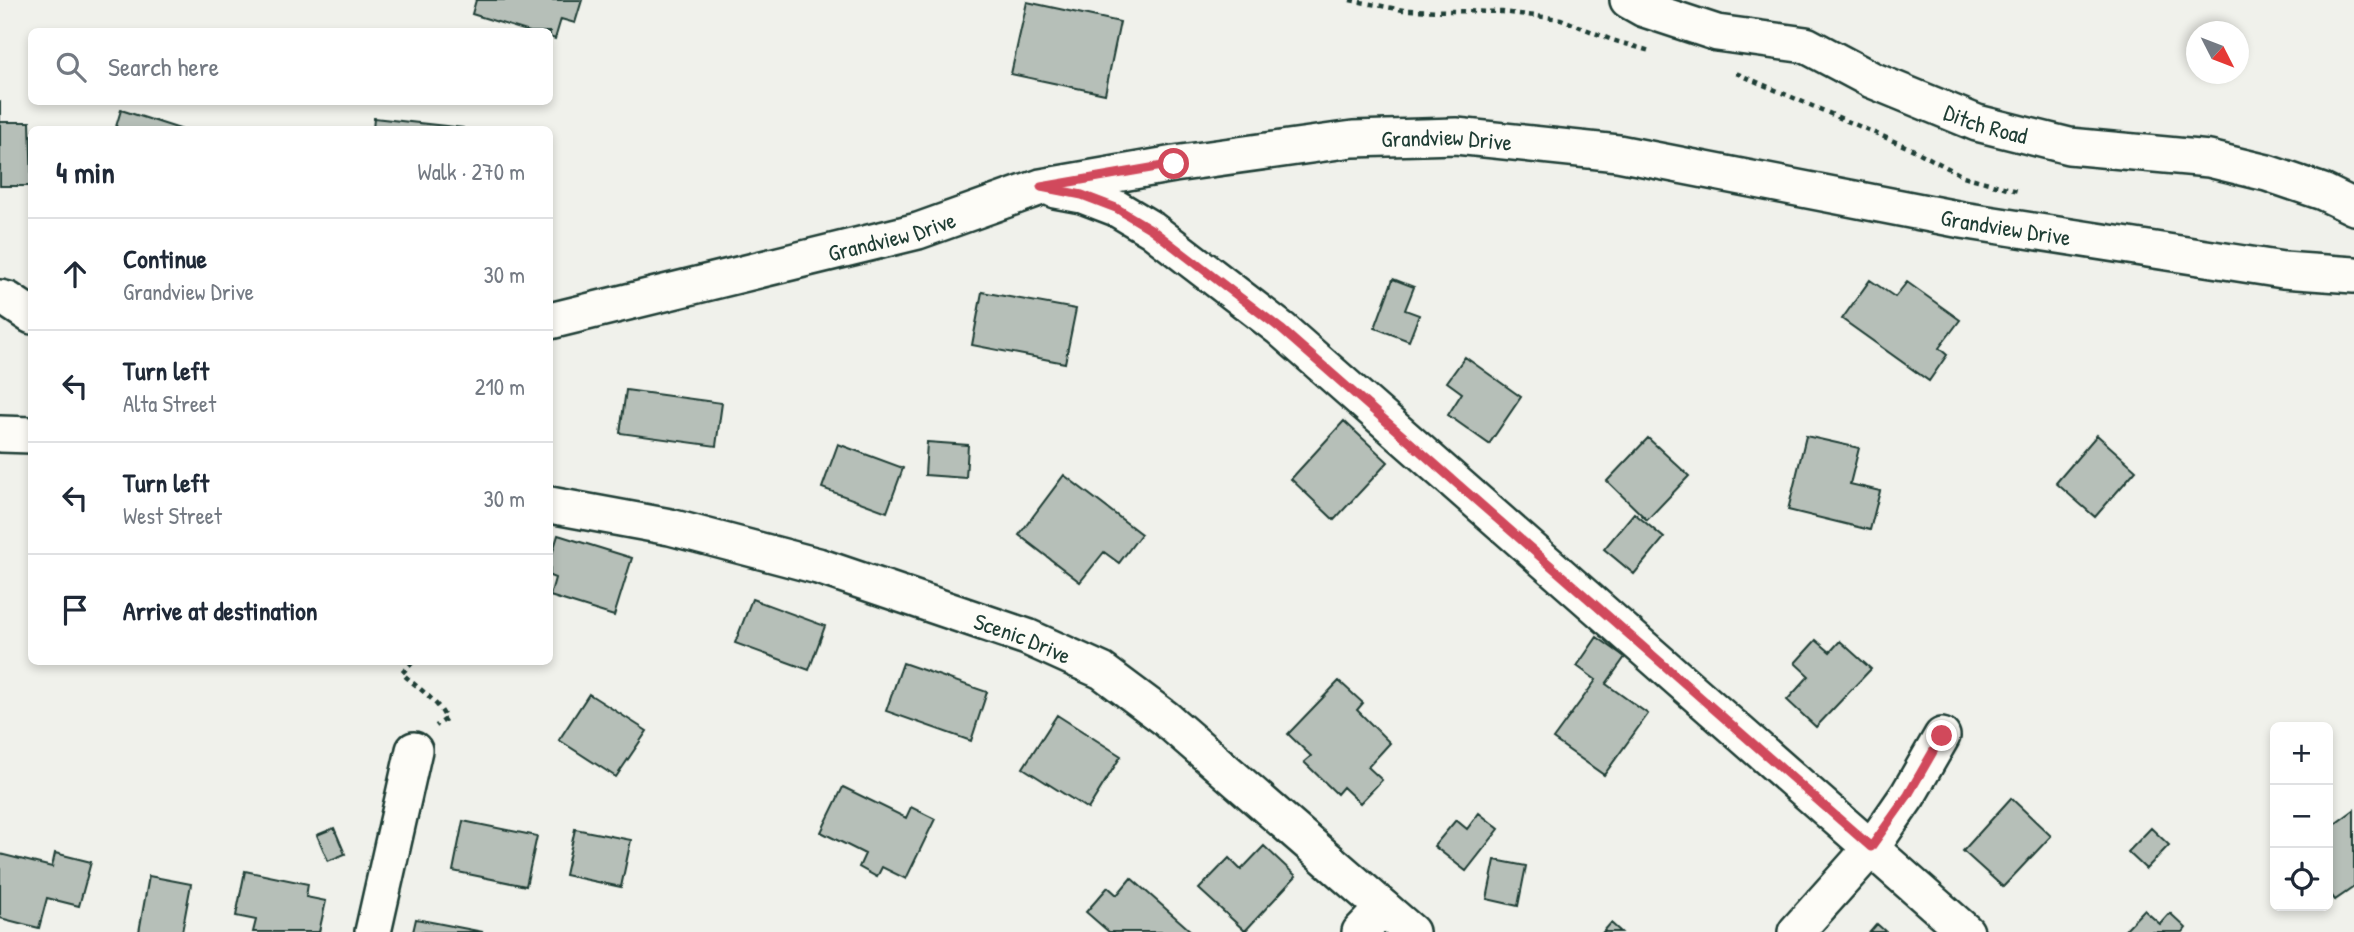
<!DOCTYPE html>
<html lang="en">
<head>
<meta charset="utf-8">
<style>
  body { margin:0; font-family:"Patrick Hand",sans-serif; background:#f2f2f3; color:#1f2937 }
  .controls { position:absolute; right:21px; bottom:21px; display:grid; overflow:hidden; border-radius:10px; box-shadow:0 4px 10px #0003 }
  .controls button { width:63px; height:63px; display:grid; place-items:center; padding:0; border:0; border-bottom:2px solid #e0e1e3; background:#fff; color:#1f2937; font:35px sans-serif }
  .compass { position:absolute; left:2186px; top:21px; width:63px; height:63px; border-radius:50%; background:#fff; box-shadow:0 4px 10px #0003; rotate:132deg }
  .stop { position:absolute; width:21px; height:21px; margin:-16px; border:5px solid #d1495b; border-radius:50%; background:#fff }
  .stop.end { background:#d1495b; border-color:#fff; box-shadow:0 2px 7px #0008 }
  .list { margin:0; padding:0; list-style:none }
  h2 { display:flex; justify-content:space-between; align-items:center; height:91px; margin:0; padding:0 28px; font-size:30px }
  h2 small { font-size:23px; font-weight:400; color:#747a83 }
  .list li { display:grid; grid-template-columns:46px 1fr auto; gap:21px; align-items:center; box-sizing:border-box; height:112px; padding:0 28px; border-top:2px solid #e0e1e3 }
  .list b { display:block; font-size:26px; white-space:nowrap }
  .list p { margin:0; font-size:23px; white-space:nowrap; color:#747a83 }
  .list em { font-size:23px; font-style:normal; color:#747a83 }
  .icon { flex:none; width:38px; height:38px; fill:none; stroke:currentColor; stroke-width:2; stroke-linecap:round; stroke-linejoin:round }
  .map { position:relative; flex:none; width:2354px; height:932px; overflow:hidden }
  .search { position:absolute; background:#fff; box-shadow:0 4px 10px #0003; left:28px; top:28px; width:525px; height:77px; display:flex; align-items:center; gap:18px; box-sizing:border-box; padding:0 24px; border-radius:10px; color:#747a83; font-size:26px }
  .panel { position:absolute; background:#fff; box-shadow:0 4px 10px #0003; left:28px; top:126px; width:525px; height:539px; border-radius:10px }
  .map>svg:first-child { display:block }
  .building { fill:#b6bfb8; stroke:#1f3d34; stroke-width:2 }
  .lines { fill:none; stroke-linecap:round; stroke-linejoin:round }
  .minor-casing { stroke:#1f3d34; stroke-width:40 }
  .path { stroke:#1f3d34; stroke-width:4.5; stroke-dasharray:5 5; stroke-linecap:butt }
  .minor { stroke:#fdfcf7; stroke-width:35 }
  .route { stroke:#d1495b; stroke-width:9 }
  .labels { text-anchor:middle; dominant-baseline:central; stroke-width:7; stroke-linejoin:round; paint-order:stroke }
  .street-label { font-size:23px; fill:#1f3d34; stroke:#fdfcf7 }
</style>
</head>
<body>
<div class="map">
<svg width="2354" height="932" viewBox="0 0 2354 932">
  <rect width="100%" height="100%" fill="#f0f1eb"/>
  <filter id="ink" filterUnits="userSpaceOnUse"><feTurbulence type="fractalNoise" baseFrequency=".0143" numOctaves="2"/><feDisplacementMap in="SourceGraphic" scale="14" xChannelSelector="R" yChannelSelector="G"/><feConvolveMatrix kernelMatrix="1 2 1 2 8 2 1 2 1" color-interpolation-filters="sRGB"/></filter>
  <g filter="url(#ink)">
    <!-- building -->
    <path class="building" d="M476,0H582L575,23L561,19L555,39L550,37V32H530L472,14Z
      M1027,2L1120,22L1105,94L1011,74Z
      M0,101V122H30L32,186H0Z
      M121,110L183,130H115Z
      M374,118L463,128V130H373Z
      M1393,279L1414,287L1405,310L1419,315L1409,341L1375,328Z
      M1870,280L1895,297L1907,282L1960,320L1939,348L1947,355L1929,381L1842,319Z
      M982,292L1076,309L1065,363L972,345Z
      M1465,357L1521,397L1489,444L1448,415L1462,393L1447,382Z
      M626,390L722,403L716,446L620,433Z
      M1344,421L1388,462L1334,520L1291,479Z
      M2097,435L2136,470L2095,517L2056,483Z
      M1806,436L1859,448L1850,484L1880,491L1870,530L1788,510Z
      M1648,438L1689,476L1647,520L1607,481Z
      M927,442L968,445L966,478L925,475Z
      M838,444L903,468L887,512L822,488Z
      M1064,475L1141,534L1119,563L1104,552L1080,582L1019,535Z
      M1634,513L1664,538L1634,574L1604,549Z
      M558,535L632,558L614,616L550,596L555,578L550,576V561Z
      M752,599L825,626L809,670L735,643Z
      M1597,637L1625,657L1606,684L1648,714L1604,775L1553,739L1596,680L1577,666Z
      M1816,640L1830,652L1840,641L1871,669L1816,727L1787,700L1809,676L1795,663Z
      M903,663L987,692L971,741L886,711Z
      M1339,681L1363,703L1357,710L1390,743L1368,767L1382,780L1360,803L1343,787L1337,794L1304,762L1311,756L1288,734Z
      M589,694L647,731L616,777L559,740Z
      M1057,715L1121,756L1088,809L1023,768Z
      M843,787L906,818L911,807L935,819L906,879L882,867L877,877L859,867L865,854L821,832Z
      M2011,798L2051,836L2003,887L1963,851Z
      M2354,810V887L2335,900L2328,890V829Z
      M1479,813L1499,829L1466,871L1434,846L1456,820L1467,829Z
      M463,821L537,836L526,886L453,871Z
      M334,828L345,854L328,861L317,835Z
      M2151,828L2169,845L2146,869L2128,852Z
      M575,829L631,840L621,887L565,875Z
      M1264,846L1296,876L1245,931L1199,889L1229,858L1241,870Z
      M55,853L91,862L79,906L47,898L39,928L0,918V854L52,867Z
      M1495,860L1526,866L1518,906L1487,899Z
      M245,871L308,884L306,897L326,901L319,932H253L256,920L236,916Z
      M149,876L191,884L182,932H139Z
      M1131,878L1192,932H1109L1086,912L1108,887L1117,895Z
      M2144,910L2160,924L2170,913L2186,928L2183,932H2123Z
      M416,919L483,932H413Z
      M1611,923L1621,932H1603Z
      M1877,924L1886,932H1870Z"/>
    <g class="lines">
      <!-- minor casing -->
      <g class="minor-casing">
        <g id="minor">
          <path id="s1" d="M1628,0L1644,9L1717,33L1806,45L1872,80L1977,123L2069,146L2209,159L2267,173L2323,192L2354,207"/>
          <path d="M1055,190L1082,195L1116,208L1151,229L1281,329L1966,932"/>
          <path d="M0,298L8,300L32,316"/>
          <path id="s2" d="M550,321L918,231L1041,187L1174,164L1353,139L1456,136L1618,153L1962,220L2283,270L2354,275"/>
          <path d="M0,434L32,435"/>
          <path id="s3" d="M550,505L670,527L818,566L1027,637L1102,671L1165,718L1411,932"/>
          <path d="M373,932L414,750"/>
          <path d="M1360,932L1383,908"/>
          <path d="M1796,932L1872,847L1908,795L1942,736"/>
        </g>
      </g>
      <!-- path -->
      <path class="path" d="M1350,0L1403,10L1502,12L1561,19L1612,40L1650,51
        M1736,73L1912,149L1963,176L2018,191
        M413,662L402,673C417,688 437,699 446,719L436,726"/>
      <!-- minor -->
      <use href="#minor" class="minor"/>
    </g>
  </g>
  <g class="lines" filter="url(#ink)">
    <!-- route -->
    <path class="route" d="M1174,164L1041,187L1082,195L1116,208L1151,229L1281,329L1871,847L1908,795L1942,736"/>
  </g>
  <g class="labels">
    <!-- street labels -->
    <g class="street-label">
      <text stroke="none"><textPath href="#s1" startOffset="382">Ditch Road</textPath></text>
      <text stroke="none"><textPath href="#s2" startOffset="919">Grandview Drive</textPath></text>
      <text stroke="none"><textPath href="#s2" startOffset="1486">Grandview Drive</textPath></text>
      <text stroke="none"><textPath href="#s2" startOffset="352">Grandview Drive</textPath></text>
      <text stroke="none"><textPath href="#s3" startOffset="492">Scenic Drive</textPath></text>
    </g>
  </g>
</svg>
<div class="controls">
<button>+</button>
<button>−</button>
<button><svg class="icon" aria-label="locate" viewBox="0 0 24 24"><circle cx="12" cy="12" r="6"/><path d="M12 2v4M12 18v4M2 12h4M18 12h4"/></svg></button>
</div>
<svg class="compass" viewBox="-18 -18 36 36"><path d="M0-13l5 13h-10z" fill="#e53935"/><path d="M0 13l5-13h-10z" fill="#747a83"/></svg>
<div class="stop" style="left:1174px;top:164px"></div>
<div class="stop end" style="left:1942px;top:736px"></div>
<div class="search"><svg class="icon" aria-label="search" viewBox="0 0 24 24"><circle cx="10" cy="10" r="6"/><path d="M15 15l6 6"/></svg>Search here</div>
<section class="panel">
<h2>4 min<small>Walk · 270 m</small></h2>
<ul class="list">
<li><svg class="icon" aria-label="ahead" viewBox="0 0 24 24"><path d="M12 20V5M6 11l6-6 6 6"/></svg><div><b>Continue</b><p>Grandview Drive</p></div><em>30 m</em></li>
<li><svg class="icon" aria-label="left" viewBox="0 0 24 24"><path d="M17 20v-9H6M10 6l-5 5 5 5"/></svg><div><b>Turn left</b><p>Alta Street</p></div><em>210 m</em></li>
<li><svg class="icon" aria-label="left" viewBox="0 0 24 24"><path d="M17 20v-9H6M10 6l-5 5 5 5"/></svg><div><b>Turn left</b><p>West Street</p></div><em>30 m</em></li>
<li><svg class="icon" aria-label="arrive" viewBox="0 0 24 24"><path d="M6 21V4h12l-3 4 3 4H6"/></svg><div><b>Arrive at destination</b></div></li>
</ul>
</section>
</div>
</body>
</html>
